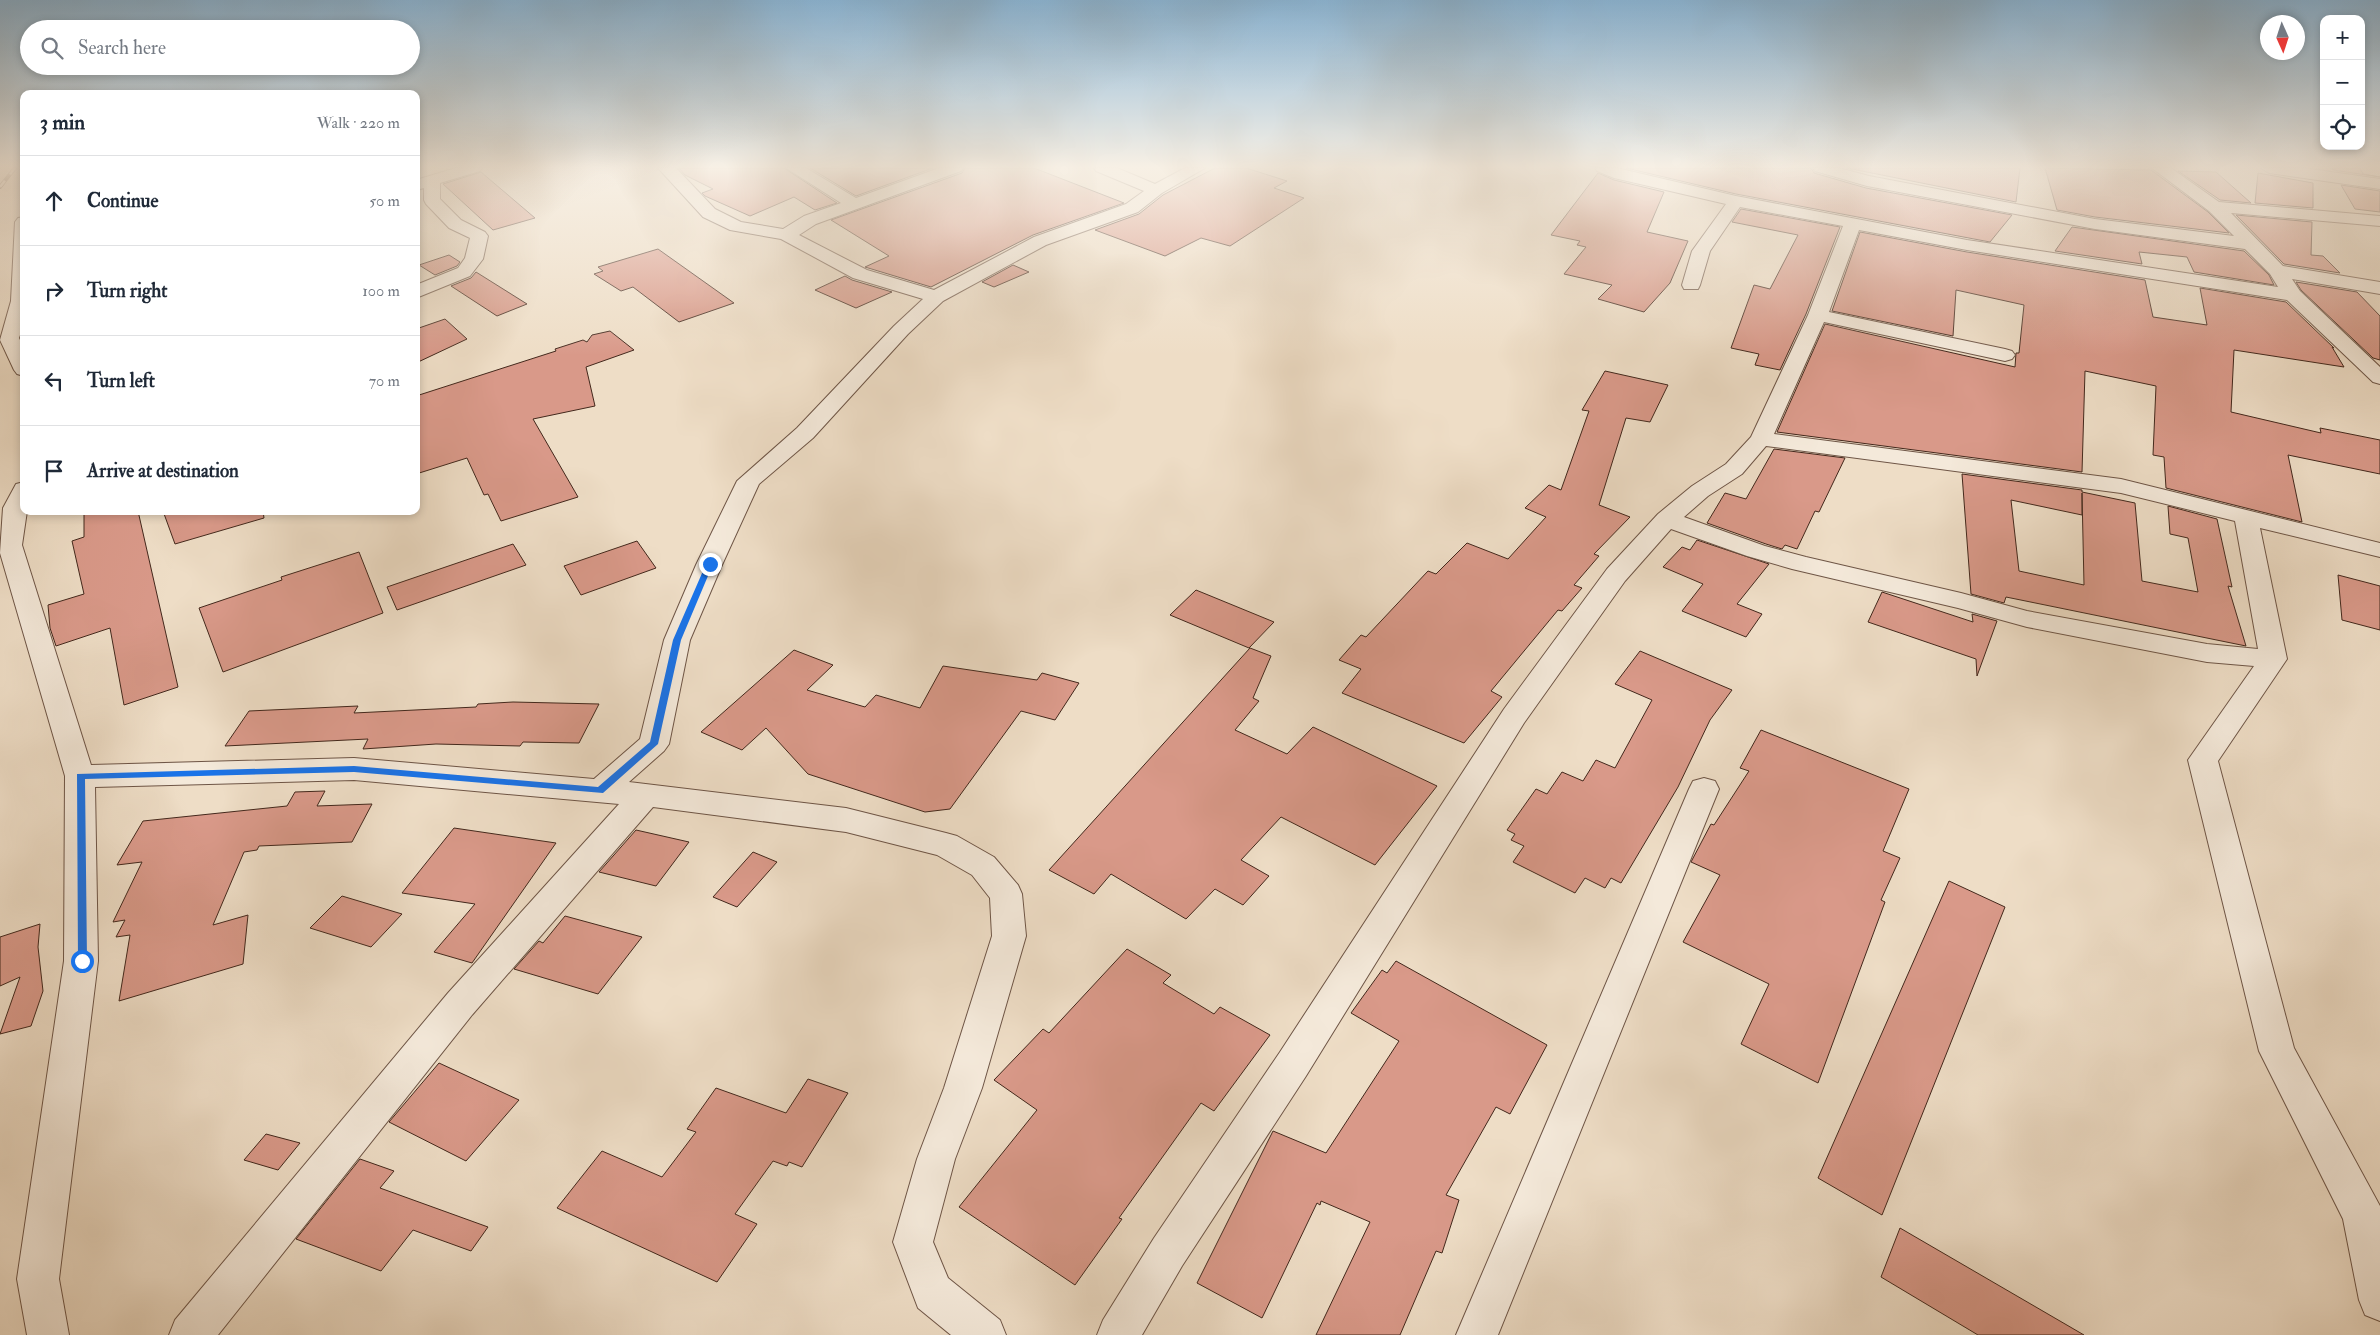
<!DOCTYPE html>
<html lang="en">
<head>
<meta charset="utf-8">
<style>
  body { margin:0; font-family:"IM FELL Double Pica",serif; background:#f2f2f3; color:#1f2937 }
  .controls { position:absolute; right:15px; top:15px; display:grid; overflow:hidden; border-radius:10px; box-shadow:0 2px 8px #0003 }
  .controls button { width:45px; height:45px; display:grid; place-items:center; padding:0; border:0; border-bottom:1px solid #e0e1e3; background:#fff; color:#1f2937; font:25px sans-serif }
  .compass { position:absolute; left:2260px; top:15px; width:45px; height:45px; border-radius:50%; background:#fff; box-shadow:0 2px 8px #0003; rotate:177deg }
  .stop { position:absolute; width:15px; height:15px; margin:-11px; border:4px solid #1a73e8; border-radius:50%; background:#fff }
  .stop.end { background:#1a73e8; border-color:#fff; box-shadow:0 1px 5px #0008 }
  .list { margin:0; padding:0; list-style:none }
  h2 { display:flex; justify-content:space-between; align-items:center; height:65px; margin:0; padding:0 20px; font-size:21px }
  h2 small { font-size:16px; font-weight:400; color:#747a83 }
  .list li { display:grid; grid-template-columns:32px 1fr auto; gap:15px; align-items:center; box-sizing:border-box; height:90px; padding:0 20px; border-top:1px solid #e0e1e3 }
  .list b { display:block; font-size:19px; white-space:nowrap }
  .list em { font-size:16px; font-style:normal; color:#747a83 }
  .icon { flex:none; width:28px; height:28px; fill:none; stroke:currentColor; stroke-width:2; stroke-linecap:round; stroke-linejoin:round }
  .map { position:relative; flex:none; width:2380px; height:1335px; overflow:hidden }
  .search { position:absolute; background:#fff; box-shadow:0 2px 8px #0003; left:20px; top:20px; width:400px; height:55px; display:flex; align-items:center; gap:12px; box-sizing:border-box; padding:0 18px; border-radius:28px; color:#747a83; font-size:19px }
  .panel { position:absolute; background:#fff; box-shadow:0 2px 8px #0003; left:20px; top:90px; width:400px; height:425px; border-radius:10px }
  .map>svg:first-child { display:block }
  .building { fill:#d99989; stroke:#43281c; fill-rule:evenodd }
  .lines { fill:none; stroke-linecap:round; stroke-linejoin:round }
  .minor-casing { stroke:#6e5546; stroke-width:2 }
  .minor { fill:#f4e9da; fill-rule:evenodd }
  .rail-casing { stroke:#43281c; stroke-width:4 }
  .rail { stroke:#f4e9da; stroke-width:2.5; stroke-dasharray:8; stroke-linecap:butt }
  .route { fill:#1a73e8 }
</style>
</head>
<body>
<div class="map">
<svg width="2380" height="1335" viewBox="0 0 2380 1335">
  <rect width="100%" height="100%" fill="#eeddc6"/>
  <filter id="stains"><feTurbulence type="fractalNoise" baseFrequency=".004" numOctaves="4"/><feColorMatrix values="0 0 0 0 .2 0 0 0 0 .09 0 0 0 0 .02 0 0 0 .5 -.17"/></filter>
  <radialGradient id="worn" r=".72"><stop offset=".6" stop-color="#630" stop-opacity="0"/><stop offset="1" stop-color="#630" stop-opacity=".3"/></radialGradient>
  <!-- building -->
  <path class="building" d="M679,168H784L837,203L815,210L794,197L750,216L705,196L702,193L713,189L685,175Z
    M810,168H933L856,196Z
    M965,168H1034L1124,203L1033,235L931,287L865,267L889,256L831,220L962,173Z
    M1215,168H1246L1287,181L1274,188L1304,198L1230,246L1201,238L1165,256L1095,230L1139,214L1163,195Z
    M1626,168H1811L1814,173L1866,188L2012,215L1990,242L1736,194Z
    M1847,168H2020L2016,202Z
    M2045,168L2151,170L2208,212L2229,233L2095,217L2057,210Z
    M2332,168H2360L2363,174L2380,177L2333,170Z
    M2178,171L2216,172L2251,203L2220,200Z
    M481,172L535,218L493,230L443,184Z
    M1598,173L1614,180L1664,192L1647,232L1688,241L1670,283L1644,312L1598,299L1612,285L1564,274L1586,247L1577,245L1580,241L1551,235Z
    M2258,173L2313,183V208L2255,203Z
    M2341,185L2380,191V212L2355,209Z
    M1741,209L1840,227L1806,314L1780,370L1755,365L1759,354L1731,348L1754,285L1770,289L1798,235L1732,222Z
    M2236,215L2312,222L2311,255L2323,256L2340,273L2284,264Z
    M2072,227L2244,251L2269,275L2274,285L2194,272L2187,257L2139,252L2142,264L2055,251Z
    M1860,232L1967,252L2145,280L2153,317L2207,325L2200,288L2286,302L2334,348L2332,347L2344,367L2234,350L2231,412L2321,433L2320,428L2380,440V474L2288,455L2302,522L2166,488L2164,457L2153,455L2156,386L2085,371L2082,472L1777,432L1825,324L2015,367L2016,353H2019L2024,305L1956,290L1953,336L1832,311Z
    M658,249L665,254L734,303L679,322L633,287L621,291L594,274L603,271L598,267Z
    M449,255L460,262L457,266L435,275L419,265Z
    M1013,265L1029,272L994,287L982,282Z
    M476,272L527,304L497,316L451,286L471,278Z
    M845,276L852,280L892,292L856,308L815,290Z
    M2296,282L2357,292L2380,316V360L2373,358L2301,290Z
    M445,319L467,339L416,363V329Z
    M610,331L634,350L586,367L595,406L533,419L578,497L501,521L488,494L484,495L467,458L416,474V396L556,351L555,349L583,340L587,342L592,335Z
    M1605,371L1668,385L1650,422L1626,418L1599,505L1630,517L1594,554L1599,556L1574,585L1582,588L1562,611L1558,610L1491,691L1502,697L1464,743L1342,693L1361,669L1339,660L1361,635L1366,637L1428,571L1436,574L1467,543L1508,559L1546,517L1525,508L1549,485L1561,490L1589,411L1582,410Z
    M1774,449L1845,458L1819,512L1815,511L1797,549L1785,545L1782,549L1766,544L1707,523L1725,493L1746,499Z
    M1962,474L2082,490V492L2135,503L2142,581L2198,592L2188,538L2170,534L2168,506L2217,519L2232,587L2228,586L2246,646L2006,597L2004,603L1971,594ZM2082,493L2084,585L2019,571L2011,500L2082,515Z
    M84,511H138L178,687L124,705L110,628L56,646L50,628L48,605L84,594L72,541L84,537Z
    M163,511H263L264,518L175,544Z
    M1697,540L1769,564L1737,604L1762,614L1746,637L1682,611L1703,584L1663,567L1682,547L1690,550Z
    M637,541L656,568L581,595L564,566Z
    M513,544L526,565L397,610L387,587Z
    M359,552L383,613L223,672L199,608L282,580L281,577Z
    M2338,575L2380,586V630L2342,620Z
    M1196,590L1274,622L1249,648L1170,615Z
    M1882,592L1973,622L1972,614L1997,621L1977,676L1976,659L1868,622Z
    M1250,648L1271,656L1253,698L1259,701L1235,730L1287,754L1313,727L1437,786L1375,865L1281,817L1241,860L1269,876L1243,905L1215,889L1186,919L1111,874L1094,894L1049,870Z
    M794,650L833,665L807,690L865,707L876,695L920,708L943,666L1037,680L1042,673L1079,683L1055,720L1021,711L950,809L925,812L808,774L766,728L742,750L701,732Z
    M1640,651L1732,690L1710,720L1678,787L1621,883L1611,878L1605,888L1585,878L1575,893L1513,862L1524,846L1511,840L1515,834L1507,830L1536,789L1547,794L1562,772L1583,781L1596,760L1615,768L1652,700L1615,684Z
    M513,702L599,704L579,743L523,742L520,746L436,744L363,749L368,739L225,746L249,711L358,706L354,713L476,707L478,704Z
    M1761,730L1909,789L1883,851L1900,858L1881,900L1885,902L1818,1083L1741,1044L1769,984L1683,942L1720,875L1691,862L1711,824L1714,825L1749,771L1740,768Z
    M325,791L317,806L372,804L352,842L259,846L257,850L244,852L213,925L248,915L243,964L119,1001L130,935L116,937L125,920L113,922L142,862L117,865L143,821L287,806L295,792Z
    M454,828L556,843L472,963L434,952L475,904L402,893Z
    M636,830L689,842L656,886L599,872Z
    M753,852L777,862L737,907L713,897Z
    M1949,881L2005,907L1882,1215L1818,1178Z
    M342,896L402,914L371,947L310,928Z
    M565,916L642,937L598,994L514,969L539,941L543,943Z
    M40,924L38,947L43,991L31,1026L0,1034L20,977L0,986V937Z
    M1127,949L1171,975L1163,983L1214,1014L1220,1007L1270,1035L1214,1111L1201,1103L1119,1218L1122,1219L1075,1285L959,1207L1037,1110L994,1080L1043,1029L1049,1033Z
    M1396,961L1547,1045L1510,1114L1496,1107L1446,1195L1459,1200L1442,1253L1436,1251L1400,1335H1316L1370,1222L1321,1201L1320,1205L1317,1203L1262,1318L1197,1283L1273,1131L1326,1153L1399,1041L1351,1013L1382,970L1387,973Z
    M439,1063L519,1100L466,1161L389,1122Z
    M808,1079L848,1093L802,1167L789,1162L787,1166L773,1161L735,1214L757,1224L717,1282L557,1208L602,1151L662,1177L696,1132L687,1129L716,1088L786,1113Z
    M266,1134L300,1143L278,1170L244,1160Z
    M360,1159L394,1171L380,1188L488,1227L471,1251L413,1230L381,1271L296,1239Z
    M1900,1228L2084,1335H1978L1881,1277Z"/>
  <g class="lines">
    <!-- minor casing -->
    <g class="minor-casing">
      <path id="minor" d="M456,168H482L480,171L440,183V199L461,220L485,232L488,236L483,259L470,276L416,298V285L458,268L465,258L470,238L449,228L426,204L424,200V188L416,190V180Z
        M658,168H676L715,209L741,222L783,229L804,216L841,203L786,168H806L856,198L939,168H963L961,171L816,224L799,235L867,270L934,290L1034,237L1126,204L1144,191L1096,171L1094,168H1117L1155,184L1185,168H1205L1162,193L1138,212L1046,245L943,301L908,334L813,438L759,484L722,565L690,640L669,744L664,751L629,782L846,808L946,833L957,836L994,857L1018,885L1022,894L1026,936L982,1088L955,1159L933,1242L948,1278L1000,1320L1006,1335H951L918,1308L893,1242L917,1159L944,1088L992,936L990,898L972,875L937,855L846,832L653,807L472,1015L218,1335H169L175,1320L448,993L619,804L354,780L95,787L98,961L59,1279L69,1335H27L17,1279L64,961L65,776L0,553L3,508L16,484L24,482V511H27L22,545L91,765L354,758L594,779L640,739L664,640L696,565L737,481L797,428L894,326L923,299L853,278L781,239L730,230L703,217Z
        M1595,168H1617L1736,196L1967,240L2278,287L2270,274L2245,249L2095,229L1867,186L1815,171L1813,168H1839L1869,176L2095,219L2234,236L2209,211L2152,168H2171L2219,202L2380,216V226L2231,213L2283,266L2380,282V294L2292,279L2300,291L2380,367V384L2373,382L2287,300L1967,250L1859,230L1829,312L2005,349L2012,351L2015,355L2012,359L2005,361L1824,322L1774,434L2121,479L2380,543V557L2260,528L2287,659L2218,761L2294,1048L2380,1206V1321L2365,1315L2359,1300L2343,1219L2259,1051L2188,760L2254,666L2207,662L2027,627L1958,608L1792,569L1747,556L1671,529L1625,581L1524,723L1306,1076L1182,1266L1142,1335H1097L1103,1320L1154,1238L1280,1052L1504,709L1607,569L1658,514L1692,486L1726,464L1751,437L1808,315L1843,226L1740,207L1710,251L1700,285L1698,289H1684L1682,285L1692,251L1726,204L1614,178L1597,171ZM1766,446L2121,493L2235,521L2258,649L2207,644L2027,611L1961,593L1806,557L1765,546L1684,517L1708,496L1742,474Z
        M2261,168H2304L2380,179V189L2269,173Z
        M24,217V323L19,338L24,348V376L17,374L14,370L0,340L11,301L15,222L18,218Z
        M1704,778L1715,781L1719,789L1498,1335H1456L1689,789L1693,781Z"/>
    </g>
    <!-- minor -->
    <use href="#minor" class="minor"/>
    <!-- rail casing -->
    <g class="rail-casing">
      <path id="rail" d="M0,187L15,168"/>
    </g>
    <!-- rail -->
    <use href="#rail" class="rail"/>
  </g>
  <!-- sky -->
  <linearGradient id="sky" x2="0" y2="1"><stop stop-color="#8ab6d7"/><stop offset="0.47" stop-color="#f7f0e5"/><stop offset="1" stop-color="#f7f0e5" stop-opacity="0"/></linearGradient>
  <rect width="2380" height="355" fill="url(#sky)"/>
  <!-- route -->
  <path class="route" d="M710,562L713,564L681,640L658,744L603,793L354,772L85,779L87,961L82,965L78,964L77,774L354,766L598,787L650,742L673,640L706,564Z"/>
  <rect width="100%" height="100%" filter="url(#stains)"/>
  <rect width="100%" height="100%" fill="url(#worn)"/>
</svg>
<div class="controls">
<button>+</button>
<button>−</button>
<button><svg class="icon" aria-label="locate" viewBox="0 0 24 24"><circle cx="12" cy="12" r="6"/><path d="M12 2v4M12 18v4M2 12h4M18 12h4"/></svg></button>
</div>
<svg class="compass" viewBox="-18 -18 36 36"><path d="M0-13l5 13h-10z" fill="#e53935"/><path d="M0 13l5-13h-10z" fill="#747a83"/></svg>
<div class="stop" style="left:82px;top:961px"></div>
<div class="stop end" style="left:710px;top:564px"></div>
<div class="search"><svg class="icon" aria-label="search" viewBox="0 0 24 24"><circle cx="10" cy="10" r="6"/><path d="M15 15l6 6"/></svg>Search here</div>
<section class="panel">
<h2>3 min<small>Walk · 220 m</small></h2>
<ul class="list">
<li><svg class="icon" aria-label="ahead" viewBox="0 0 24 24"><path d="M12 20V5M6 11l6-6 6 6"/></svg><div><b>Continue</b></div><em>50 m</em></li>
<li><svg class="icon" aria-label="right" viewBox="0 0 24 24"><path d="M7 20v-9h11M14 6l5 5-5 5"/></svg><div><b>Turn right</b></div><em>100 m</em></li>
<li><svg class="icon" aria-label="left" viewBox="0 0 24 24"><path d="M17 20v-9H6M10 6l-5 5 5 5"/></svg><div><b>Turn left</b></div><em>70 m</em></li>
<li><svg class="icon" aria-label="arrive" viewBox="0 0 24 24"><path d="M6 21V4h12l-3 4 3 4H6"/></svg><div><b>Arrive at destination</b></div></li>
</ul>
</section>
</div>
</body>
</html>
